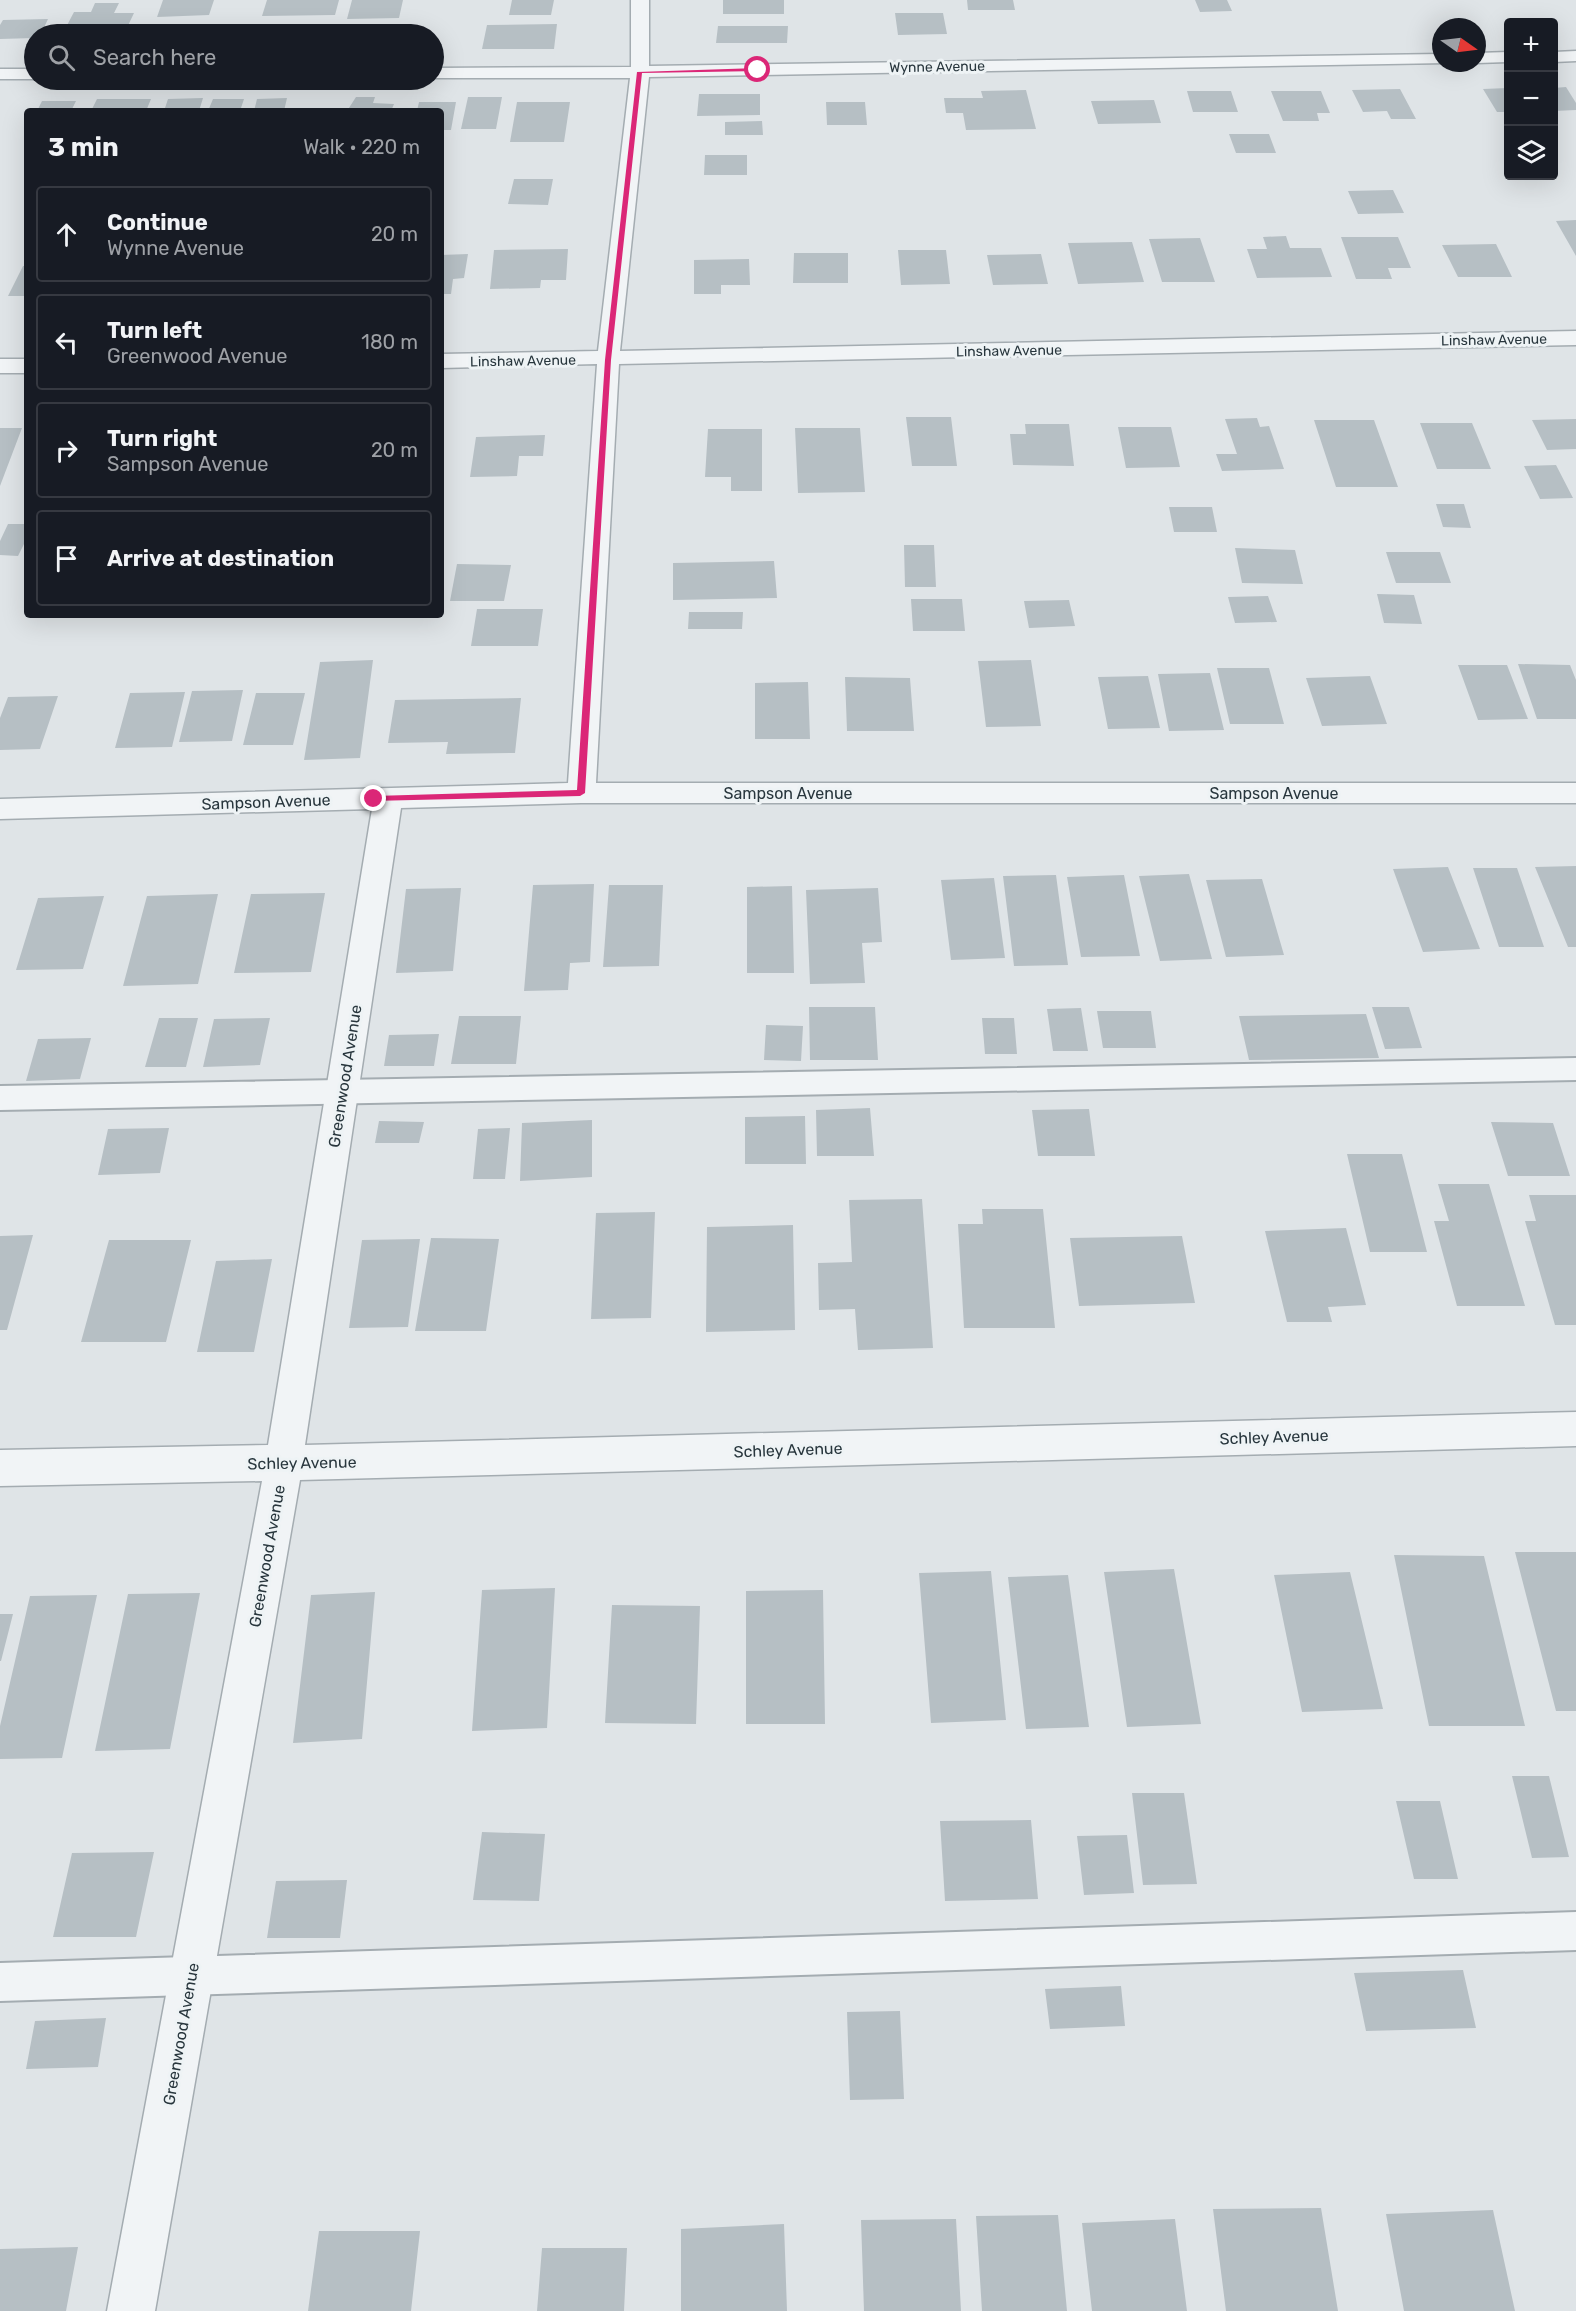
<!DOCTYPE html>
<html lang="en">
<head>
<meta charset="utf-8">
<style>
  body { margin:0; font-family:Rubik,sans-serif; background:#242831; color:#f1f3f6 }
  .controls { position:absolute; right:18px; top:18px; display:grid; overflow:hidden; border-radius:6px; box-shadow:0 6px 24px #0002 }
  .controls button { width:54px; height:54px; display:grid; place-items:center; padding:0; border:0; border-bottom:2px solid #363941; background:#171b24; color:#f1f3f6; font:30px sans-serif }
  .compass { position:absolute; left:1432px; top:18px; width:54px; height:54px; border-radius:50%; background:#171b24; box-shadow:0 6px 24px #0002; rotate:104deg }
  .stop { position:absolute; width:18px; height:18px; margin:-14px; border:4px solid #db2777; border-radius:50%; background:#fff }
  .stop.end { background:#db2777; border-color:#fff; box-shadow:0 2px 6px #0008 }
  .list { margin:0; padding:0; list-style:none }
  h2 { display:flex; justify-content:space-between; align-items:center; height:78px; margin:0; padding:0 24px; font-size:26px }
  h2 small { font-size:20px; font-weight:400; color:#9ea1a6 }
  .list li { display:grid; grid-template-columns:39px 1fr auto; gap:18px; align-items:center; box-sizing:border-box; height:96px; margin:0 12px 12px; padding:0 12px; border:2px solid #363941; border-radius:6px }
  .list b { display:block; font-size:22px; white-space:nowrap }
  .list p { margin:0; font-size:20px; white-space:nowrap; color:#9ea1a6 }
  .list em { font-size:20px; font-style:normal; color:#9ea1a6 }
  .icon { flex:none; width:33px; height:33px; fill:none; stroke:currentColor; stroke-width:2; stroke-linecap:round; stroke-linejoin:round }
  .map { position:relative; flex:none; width:1576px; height:2311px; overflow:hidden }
  .search { position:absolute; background:#171b24; box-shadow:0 6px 24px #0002; left:24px; top:24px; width:420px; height:66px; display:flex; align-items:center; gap:15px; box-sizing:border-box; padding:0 21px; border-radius:33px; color:#9ea1a6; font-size:22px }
  .panel { position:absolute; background:#171b24; box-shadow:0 6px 24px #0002; left:24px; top:108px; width:420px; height:510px; border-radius:6px }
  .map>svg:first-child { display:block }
  .building { fill:#b6bfc4 }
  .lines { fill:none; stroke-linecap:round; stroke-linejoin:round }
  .lane-casing { stroke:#a4acb1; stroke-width:4 }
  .street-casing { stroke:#a4acb1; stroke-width:3 }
  .lane { fill:#f1f4f6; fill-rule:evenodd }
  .street { fill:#f1f4f6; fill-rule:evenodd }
  .route { fill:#db2777 }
  .labels { text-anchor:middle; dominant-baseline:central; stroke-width:6; stroke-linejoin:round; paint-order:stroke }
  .far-street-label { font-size:14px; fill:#28363d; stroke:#eef3f5 }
  .street-label { font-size:16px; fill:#28363d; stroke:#eef3f5 }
</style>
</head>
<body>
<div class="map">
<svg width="1576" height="2311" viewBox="0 0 1576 2311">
  <rect width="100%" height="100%" fill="#dfe4e7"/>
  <!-- building -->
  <path class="building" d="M163,0H214L209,15L157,17Z
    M267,0H339L335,15L262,16Z
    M352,0H403L399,18L347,19Z
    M512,0H554L551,15H509Z
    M723,0H784V14H723Z
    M967,0H1013L1015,10H968Z
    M1195,0H1227L1232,11L1200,12Z
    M95,3H119L114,13H134L124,34L63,33L74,12H91Z
    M895,13H943L947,34L898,35Z
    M48,19L41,34H34V38L0,39V25L3,20Z
    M557,24L554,49H482L487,25Z
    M718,26H788L787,43H716Z
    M1566,87L1576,103V110L1554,111V88Z
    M1508,88V112H1497L1483,89Z
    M1400,89L1416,119H1391L1387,111L1363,112L1352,90Z
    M1026,90L1036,129L966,130L963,113H946L944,98H983L981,91Z
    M1187,91H1231L1238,112H1193Z
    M1271,91H1321L1330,113H1317L1319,121H1283Z
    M699,94H760V115L697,116Z
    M356,97H375L373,103L394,104L391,111H347Z
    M468,97H502L496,129H461Z
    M203,98L199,111H164L168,99Z
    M287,98L284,111H254L257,99Z
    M97,99H151L146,111H91Z
    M213,99H244L240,111H208Z
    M1154,100L1161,123L1098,124L1091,101Z
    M42,101H76L71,111H37Z
    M419,102H456L451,130H441V111H417Z
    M517,102H570L564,142H510Z
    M826,102H865L867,125H827Z
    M762,121L763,135H725V122Z
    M1229,134H1269L1276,153H1236Z
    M705,155H747V175H704Z
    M514,179H553L548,205L508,204Z
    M1393,190L1404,213L1358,214L1348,191Z
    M1576,220V256L1556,221Z
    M1286,236L1290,248H1321L1332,277L1257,278L1247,249H1267L1263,237Z
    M1341,237H1398L1411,268H1388L1392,279H1356Z
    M1200,238L1215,282H1162L1149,239Z
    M1132,242L1144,282L1078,284L1068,243Z
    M1496,244L1512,277H1458L1442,245Z
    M568,249L566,280H541L540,288L490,289L494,250Z
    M898,250H946L950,284L901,285Z
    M794,253H848V283H793Z
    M468,254L464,278L453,279L451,294H441V255Z
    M1041,254L1048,284L993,285L987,255Z
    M749,259L750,285H721V294H694V260Z
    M23,266H27V296H8Z
    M906,417H951L957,466H912Z
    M1257,418L1260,427L1269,426L1284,469L1222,471L1216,454H1237L1225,419Z
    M1576,419V449L1547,450L1532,420Z
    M1314,420H1374L1398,487H1336Z
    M1420,423H1472L1491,469H1437Z
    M1025,424H1069L1074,466L1013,465L1010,434H1026Z
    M1118,427H1171L1180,467L1126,468Z
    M0,428H22L0,486Z
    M795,428H860L865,492L798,493Z
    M708,429H762V491H731V477H705Z
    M545,435L543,456H519L517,476L470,477L476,437Z
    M1556,465L1573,498L1540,499L1524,466Z
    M1436,504H1464L1471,528L1443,527Z
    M1169,507H1212L1217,532H1174Z
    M8,524H27V538L18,556L0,555V541Z
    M904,545H934L936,587H905Z
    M1235,548L1295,550L1303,584L1242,583Z
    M1386,552H1440L1451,583H1396Z
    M774,561L777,598L673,600V563Z
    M457,564L511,565L504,601H450Z
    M1377,594L1414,595L1422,624L1384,623Z
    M1268,596L1277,622L1235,623L1228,597Z
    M911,599H962L965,631H913Z
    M1069,600L1075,626L1029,628L1024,601Z
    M477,609H543L538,646H471Z
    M689,612H743L742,629H688Z
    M373,660L360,758L304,760L320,662Z
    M1031,660L1041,726L986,727L978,661Z
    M1518,664L1570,665L1576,680V719H1537Z
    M1458,665H1507L1528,719L1478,720Z
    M1217,668H1269L1284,724H1230Z
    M1210,673L1224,730L1169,731L1158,674Z
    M1148,676L1160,728L1108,729L1098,677Z
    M1370,676L1387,724L1322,726L1306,678Z
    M845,677L910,678L914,731H847Z
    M808,682L810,739H755V683Z
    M243,690L232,741L179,742L192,691Z
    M185,692L172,747L115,748L130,693Z
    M256,693H305L293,745H243Z
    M58,696L40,749L0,750V718L8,697Z
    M521,698L515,753L446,754L448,742L388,743L395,700Z
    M1576,866V947H1568L1535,867Z
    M1448,867L1480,949L1423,952L1393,869Z
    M1473,868H1517L1544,947H1499Z
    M1189,874L1212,959L1160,961L1139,876Z
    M1056,875L1068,965L1014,966L1003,876Z
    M1124,875L1140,956L1081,957L1067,877Z
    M994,878L1005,958L951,960L941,880Z
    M1262,879L1284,955L1226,957L1206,880Z
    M594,884L590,962L570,963L568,990L524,991L533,885Z
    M609,885H663L659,966L603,967Z
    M792,886L794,973H747V887Z
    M461,888L453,971L396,973L406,889Z
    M878,888L882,942L862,943L865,983L810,984L806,890Z
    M325,893L311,972L234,973L251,894Z
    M218,894L198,984L123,986L147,896Z
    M104,896L83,969L16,970L38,898Z
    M809,1007H875L878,1060H810Z
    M1372,1007H1409L1422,1048L1385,1049Z
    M1081,1008L1088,1051H1053L1047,1009Z
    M1097,1011H1151L1156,1048H1103Z
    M1366,1014L1379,1058L1249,1060L1239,1016Z
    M459,1016H521L516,1064H451Z
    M159,1018H198L186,1067H145Z
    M270,1018L260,1065L203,1067L214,1019Z
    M982,1018H1014L1017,1054H985Z
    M766,1025L803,1026L801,1061L764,1060Z
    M439,1034L434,1066H384L389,1035Z
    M91,1038L80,1079L26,1081L38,1039Z
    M870,1108L874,1156H817L816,1110Z
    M1089,1109L1095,1156H1038L1032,1110Z
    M805,1116L806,1164H745V1117Z
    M592,1120V1177L520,1181L522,1123Z
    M379,1121L424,1122L419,1143H375Z
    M1491,1122L1553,1123L1570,1176H1508Z
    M169,1128L160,1173L98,1175L108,1129Z
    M510,1128L505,1179H473L478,1129Z
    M1347,1154H1402L1427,1252H1370Z
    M1438,1184H1489L1525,1306H1457L1434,1221H1449Z
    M1529,1195H1576V1325H1555L1525,1221H1536Z
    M922,1199L933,1348L858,1350L855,1309L819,1310L818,1263L852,1262L849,1200Z
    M982,1209H1043L1055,1328H964L958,1224H983Z
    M655,1212L651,1318L591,1319L596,1213Z
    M793,1225L795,1330L706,1332L707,1227Z
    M1346,1228L1366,1305L1328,1307L1332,1322H1287L1265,1231Z
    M33,1235L7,1330H0V1236Z
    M1182,1236L1195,1303L1079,1306L1070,1238Z
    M431,1238L499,1239L486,1331H415Z
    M420,1239L408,1327L349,1328L362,1240Z
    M109,1240H191L166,1342H81Z
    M272,1259L254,1352H197L216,1261Z
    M1515,1552H1576V1711H1556Z
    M1394,1555L1484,1556L1525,1726H1429Z
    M1174,1569L1201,1724L1127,1727L1104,1572Z
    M991,1571L1006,1720L931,1723L919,1573Z
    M1350,1572L1383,1709L1302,1712L1274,1575Z
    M1068,1575L1089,1727L1026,1729L1008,1577Z
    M555,1588L547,1728L472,1731L482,1590Z
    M823,1590L825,1724H746V1591Z
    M375,1592L362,1739L293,1743L311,1595Z
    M200,1593L170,1749L95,1751L128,1594Z
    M97,1595L62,1758L0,1759V1726L30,1596Z
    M612,1605L700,1606L696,1724L605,1723Z
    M0,1614H13L1,1661H0Z
    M1512,1776H1549L1569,1857L1532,1858Z
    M1132,1793H1184L1197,1884L1143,1885Z
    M1396,1801H1440L1458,1879H1414Z
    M1031,1820L1038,1899L945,1901L940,1821Z
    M482,1832L545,1834L539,1901L473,1900Z
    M1127,1835L1134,1893L1084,1895L1077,1836Z
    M154,1852L136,1937H53L72,1853Z
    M347,1880L340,1938H267L276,1881Z
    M1463,1970L1476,2028L1366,2031L1354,1973Z
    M1121,1986L1125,2026L1050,2029L1045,1989Z
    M900,2011L904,2099L850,2100L847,2012Z
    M106,2018L98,2067L26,2069L35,2021Z
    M1321,2208L1338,2311H1226L1213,2209Z
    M1493,2210L1515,2311H1404L1386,2214Z
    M1058,2215L1067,2311H982L976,2216Z
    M956,2219L961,2311H864L861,2220Z
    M1175,2219L1187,2311H1092L1082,2223Z
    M784,2224L787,2311H681V2229Z
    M319,2231H420L411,2311H308Z
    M78,2247L66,2311H0V2249Z
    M542,2248H627L624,2311H537Z"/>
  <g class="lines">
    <!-- lane casing -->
    <g class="lane-casing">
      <path id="lane" d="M1576,1058V1080L0,1110V1086Z
        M1576,1912V1950L0,2001V1963Z"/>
    </g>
    <!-- street casing -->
    <g class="street-casing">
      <path id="street" d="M631,0H649V66L1441,54V63H1447L649,77L620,351L1576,331V345L619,364L596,783H1576V803H581L401,808L305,1445L1576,1412V1446L300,1480L155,2311H107L262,1481L0,1486V1450L268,1445L372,809L0,819V799L568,783L597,364L441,368V354L598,351L630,78H434V68L631,67Z
        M1576,51V61L1554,62V52Z
        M1508,52V62L1477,63H1475L1477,53Z
        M0,69H34V79H0Z
        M0,359H27V373H0Z"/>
    </g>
    <!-- lane -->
    <use href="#lane" class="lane"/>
    <!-- street -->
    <use href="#street" class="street"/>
  </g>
  <!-- route -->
  <path class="route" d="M758,68L760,71L642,73L611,360L585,793L580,796L371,801L370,799L374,796L577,790L605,360L637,72Z"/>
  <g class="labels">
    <!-- far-street labels -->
    <g class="far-street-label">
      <text transform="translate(937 67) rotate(-1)">Wynne Avenue</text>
      <text transform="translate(1494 340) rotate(-1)">Linshaw Avenue</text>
      <text transform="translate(1009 351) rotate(-1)">Linshaw Avenue</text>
      <text transform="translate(523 361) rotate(-1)">Linshaw Avenue</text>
    </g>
    <!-- street labels -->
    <g class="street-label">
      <text x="788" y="793">Sampson Avenue</text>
      <text x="1274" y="793">Sampson Avenue</text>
      <text transform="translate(266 802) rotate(-2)">Sampson Avenue</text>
      <text transform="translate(345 1076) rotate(-81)">Greenwood Avenue</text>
      <text transform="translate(1274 1437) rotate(-2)">Schley Avenue</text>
      <text transform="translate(788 1450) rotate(-2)">Schley Avenue</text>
      <text transform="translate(302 1463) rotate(-1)">Schley Avenue</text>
      <text transform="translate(267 1556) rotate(-80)">Greenwood Avenue</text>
      <text transform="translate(181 2034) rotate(-80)">Greenwood Avenue</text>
    </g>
  </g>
</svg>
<div class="controls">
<button>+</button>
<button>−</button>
<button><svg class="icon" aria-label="layers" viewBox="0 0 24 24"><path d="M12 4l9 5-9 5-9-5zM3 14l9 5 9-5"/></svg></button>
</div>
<svg class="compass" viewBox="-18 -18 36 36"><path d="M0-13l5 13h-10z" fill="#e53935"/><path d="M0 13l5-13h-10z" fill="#9ea1a6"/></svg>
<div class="stop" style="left:758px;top:70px"></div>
<div class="stop end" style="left:374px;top:799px"></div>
<div class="search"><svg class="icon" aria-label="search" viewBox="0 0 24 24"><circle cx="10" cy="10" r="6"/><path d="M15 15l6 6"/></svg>Search here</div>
<section class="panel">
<h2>3 min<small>Walk · 220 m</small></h2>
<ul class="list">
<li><svg class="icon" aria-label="ahead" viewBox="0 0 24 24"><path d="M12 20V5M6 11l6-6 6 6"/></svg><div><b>Continue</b><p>Wynne Avenue</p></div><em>20 m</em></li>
<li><svg class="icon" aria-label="left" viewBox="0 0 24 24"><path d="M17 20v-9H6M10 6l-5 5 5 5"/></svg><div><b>Turn left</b><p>Greenwood Avenue</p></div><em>180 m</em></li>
<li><svg class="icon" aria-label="right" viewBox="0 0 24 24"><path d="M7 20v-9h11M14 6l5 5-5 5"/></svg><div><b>Turn right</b><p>Sampson Avenue</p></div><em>20 m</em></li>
<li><svg class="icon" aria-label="arrive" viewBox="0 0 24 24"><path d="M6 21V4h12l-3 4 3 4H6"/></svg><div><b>Arrive at destination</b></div></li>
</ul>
</section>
</div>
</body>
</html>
